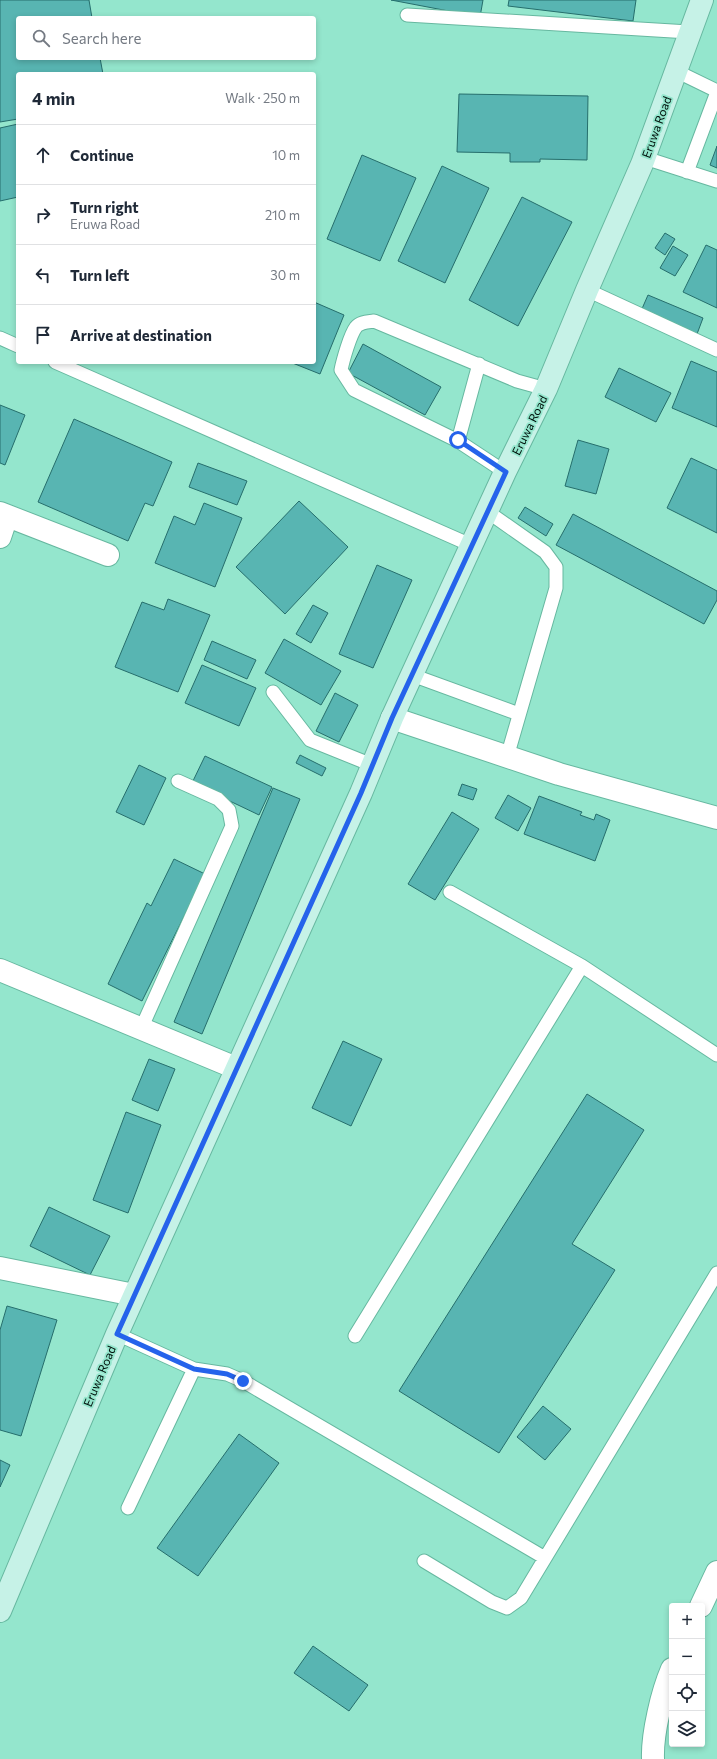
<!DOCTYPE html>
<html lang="en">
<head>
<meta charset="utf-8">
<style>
  body { margin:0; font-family:Commissioner,sans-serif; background:#f6f6f7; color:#1f2937 }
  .controls { position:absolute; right:12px; bottom:12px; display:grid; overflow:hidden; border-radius:4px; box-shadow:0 2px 6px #0003 }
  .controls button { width:36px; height:36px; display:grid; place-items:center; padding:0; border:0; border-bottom:1px solid #e0e1e3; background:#fff; color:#1f2937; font:20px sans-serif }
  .stop { position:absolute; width:12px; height:12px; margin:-9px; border:3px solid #2563eb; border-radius:50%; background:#fff }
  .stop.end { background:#2563eb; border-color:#fff; box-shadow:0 1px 4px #0008 }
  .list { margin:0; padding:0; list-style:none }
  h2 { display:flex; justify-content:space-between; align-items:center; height:52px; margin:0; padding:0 16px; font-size:17px }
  h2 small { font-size:13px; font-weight:400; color:#747a83 }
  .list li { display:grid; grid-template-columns:26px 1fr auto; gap:12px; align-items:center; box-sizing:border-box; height:60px; padding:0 16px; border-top:1px solid #e0e1e3 }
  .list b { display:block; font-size:15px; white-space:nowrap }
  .list p { margin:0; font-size:13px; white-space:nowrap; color:#747a83 }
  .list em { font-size:13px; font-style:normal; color:#747a83 }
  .icon { flex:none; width:22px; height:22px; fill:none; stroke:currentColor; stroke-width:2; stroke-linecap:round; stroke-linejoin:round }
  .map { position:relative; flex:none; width:717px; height:1759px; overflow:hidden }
  .search { position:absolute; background:#fff; box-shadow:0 2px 6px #0003; left:16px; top:16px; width:300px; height:44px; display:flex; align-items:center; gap:10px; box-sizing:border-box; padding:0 14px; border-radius:4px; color:#747a83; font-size:15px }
  .panel { position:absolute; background:#fff; box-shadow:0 2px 6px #0003; left:16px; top:72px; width:300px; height:292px; border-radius:4px }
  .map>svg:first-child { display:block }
  .building { fill:#58b5b2; stroke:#266e6c }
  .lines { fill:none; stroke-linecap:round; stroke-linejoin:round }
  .lane-casing { stroke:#67b8a0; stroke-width:15 }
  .street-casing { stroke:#67b8a0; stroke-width:24 }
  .secondary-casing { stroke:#67b8a0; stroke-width:24 }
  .lane { stroke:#fff; stroke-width:13 }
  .street { stroke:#fff; stroke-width:22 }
  .secondary { stroke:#c6f2e7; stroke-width:22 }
  .route { stroke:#2563eb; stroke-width:5 }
  .labels { text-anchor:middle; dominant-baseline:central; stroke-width:3.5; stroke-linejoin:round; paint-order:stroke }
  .street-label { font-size:12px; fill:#00120c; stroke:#94e6cd }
</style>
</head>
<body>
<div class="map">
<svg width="717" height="1759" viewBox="0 0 717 1759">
  <rect width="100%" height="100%" fill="#94e6cd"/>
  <!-- building -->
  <path class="building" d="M0,0H89L92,18H18V58H100L103,74H18V119L0,122Z
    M391,0H483L480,17Z
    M509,0H636L633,21L508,6Z
    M459,94L588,96L587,160L540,159V162H510V153L457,152Z
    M18,124V197L0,201V128Z
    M717,146V168L710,165Z
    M362,155L416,178L380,261L327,239Z
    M442,166L489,188L445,283L398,261Z
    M522,197L572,222L518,326L469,300Z
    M665,233L675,239L665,255L655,248Z
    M706,245L717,250V308L683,292Z
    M673,246L688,255L675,276L660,268Z
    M648,295L703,318L697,334L641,311Z
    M314,302L344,315L320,374L290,362H314Z
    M363,344L441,387L425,415L348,373Z
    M691,361L717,372V427L672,408Z
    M619,368L671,393L656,422L605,397Z
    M0,405L25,415L5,465L0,463Z
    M74,419L172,462L153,506L145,503L128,541L38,502Z
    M578,440L609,449L596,494L565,486Z
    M691,458L717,470V533L667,508Z
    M198,463L247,481L237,505L189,487Z
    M299,501L348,547L285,614L236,567Z
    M204,503L242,518L215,587L155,563L174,516L195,525Z
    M525,507L553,524L546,536L518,518Z
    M573,514L717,591V600L704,624L556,545Z
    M377,565L412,580L373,668L339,654Z
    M168,599L210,615L178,692L115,667L142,602L164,610Z
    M313,605L328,613L311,643L296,634Z
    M284,639L341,671L321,705L265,673Z
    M212,641L256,660L247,679L204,660Z
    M202,665L256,688L239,726L185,703Z
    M335,693L358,705L339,742L316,731Z
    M300,755L326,768L322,776L296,763Z
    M205,756L272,787L259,815L192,783Z
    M139,765L166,778L144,825L116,812Z
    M462,784L477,789L473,800L458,795Z
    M273,788L300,799L202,1034L174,1022Z
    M508,795L531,808L518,831L495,818Z
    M539,796L582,812L580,815L594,820L596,814L610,820L595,861L524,834Z
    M452,812L479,829L435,900L408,884Z
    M174,859L205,874L142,1001L108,984L147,903L151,906Z
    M343,1041L382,1059L351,1126L312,1108Z
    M149,1059L175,1069L158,1111L132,1100Z
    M587,1094L644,1130L572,1244L615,1270L499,1453L399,1391Z
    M126,1112L161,1125L128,1213L93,1200Z
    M49,1207L110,1236L90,1275L30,1246Z
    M7,1306L57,1320L21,1436L0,1430V1330Z
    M543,1406L571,1429L545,1460L517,1437Z
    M239,1434L279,1463L198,1576L157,1548Z
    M0,1460L10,1465L0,1487Z
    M313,1646L368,1685L349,1711L294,1673Z"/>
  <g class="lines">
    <!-- lane casing -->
    <g class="lane-casing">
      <path id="lane" d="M407,15L689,32
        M676,71L717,91
        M645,158L717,181
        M687,172L717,92
        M587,290L717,350
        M0,338L18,346
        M55,362L473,546
        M458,441L479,364
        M505,472L458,441L354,390L341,370C343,360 350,335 356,327C360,322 368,322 374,321L517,381L546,389
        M488,512L545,552L556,567V588L507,757
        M412,675L519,714
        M273,692L310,740L372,765
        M450,892L582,966L717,1055
        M141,1029L232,826L229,810L218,799L178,781
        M117,1334L194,1369L227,1374L243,1381L545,1558
        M355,1336L582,966
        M128,1508L194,1369
        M424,1561L492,1602L507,1608L521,1598L717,1273"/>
    </g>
    <!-- street casing -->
    <g class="street-casing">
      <path id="street" d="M0,513L108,555
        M0,537L7,516
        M392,718L559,774L717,818
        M0,970L236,1068
        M0,1268L134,1295
        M701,1606L717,1572
        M653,1759C652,1734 662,1692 672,1669"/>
    </g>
    <!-- secondary casing -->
    <g class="secondary-casing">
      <path id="secondary" d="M0,1611L117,1334L361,793L392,718L505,472L546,389L587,290L642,164L702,0"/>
    </g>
    <!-- lane -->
    <use href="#lane" class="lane"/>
    <!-- street -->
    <use href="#street" class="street"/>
    <!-- secondary -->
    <use href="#secondary" class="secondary"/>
  </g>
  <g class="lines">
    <!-- route -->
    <path class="route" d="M243,1381L227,1374L194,1369L117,1334L361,793L392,718L506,472L458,440"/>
  </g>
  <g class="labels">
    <!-- street labels -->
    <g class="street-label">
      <text transform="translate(656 127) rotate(-70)">Eruwa Road</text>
      <text transform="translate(529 425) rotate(-64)">Eruwa Road</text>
      <text transform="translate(99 1376) rotate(-67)">Eruwa Road</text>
    </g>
  </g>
</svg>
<div class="controls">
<button>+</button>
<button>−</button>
<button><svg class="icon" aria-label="locate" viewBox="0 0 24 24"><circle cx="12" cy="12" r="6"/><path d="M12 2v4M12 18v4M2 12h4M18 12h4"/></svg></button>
<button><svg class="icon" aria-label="layers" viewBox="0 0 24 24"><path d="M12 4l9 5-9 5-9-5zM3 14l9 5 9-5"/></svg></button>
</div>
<div class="stop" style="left:458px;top:440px"></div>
<div class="stop end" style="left:243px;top:1381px"></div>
<div class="search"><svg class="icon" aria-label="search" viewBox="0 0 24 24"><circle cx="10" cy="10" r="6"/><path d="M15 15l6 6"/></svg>Search here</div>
<section class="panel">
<h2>4 min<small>Walk · 250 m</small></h2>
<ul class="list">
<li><svg class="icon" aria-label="ahead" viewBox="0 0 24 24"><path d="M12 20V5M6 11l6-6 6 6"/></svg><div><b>Continue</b></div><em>10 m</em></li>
<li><svg class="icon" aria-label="right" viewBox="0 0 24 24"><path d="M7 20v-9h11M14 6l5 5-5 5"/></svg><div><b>Turn right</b><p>Eruwa Road</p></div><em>210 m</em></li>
<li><svg class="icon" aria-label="left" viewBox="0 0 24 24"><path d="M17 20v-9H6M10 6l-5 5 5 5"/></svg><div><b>Turn left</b></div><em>30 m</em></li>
<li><svg class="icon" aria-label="arrive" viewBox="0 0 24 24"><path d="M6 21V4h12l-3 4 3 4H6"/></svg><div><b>Arrive at destination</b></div></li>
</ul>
</section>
</div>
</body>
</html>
